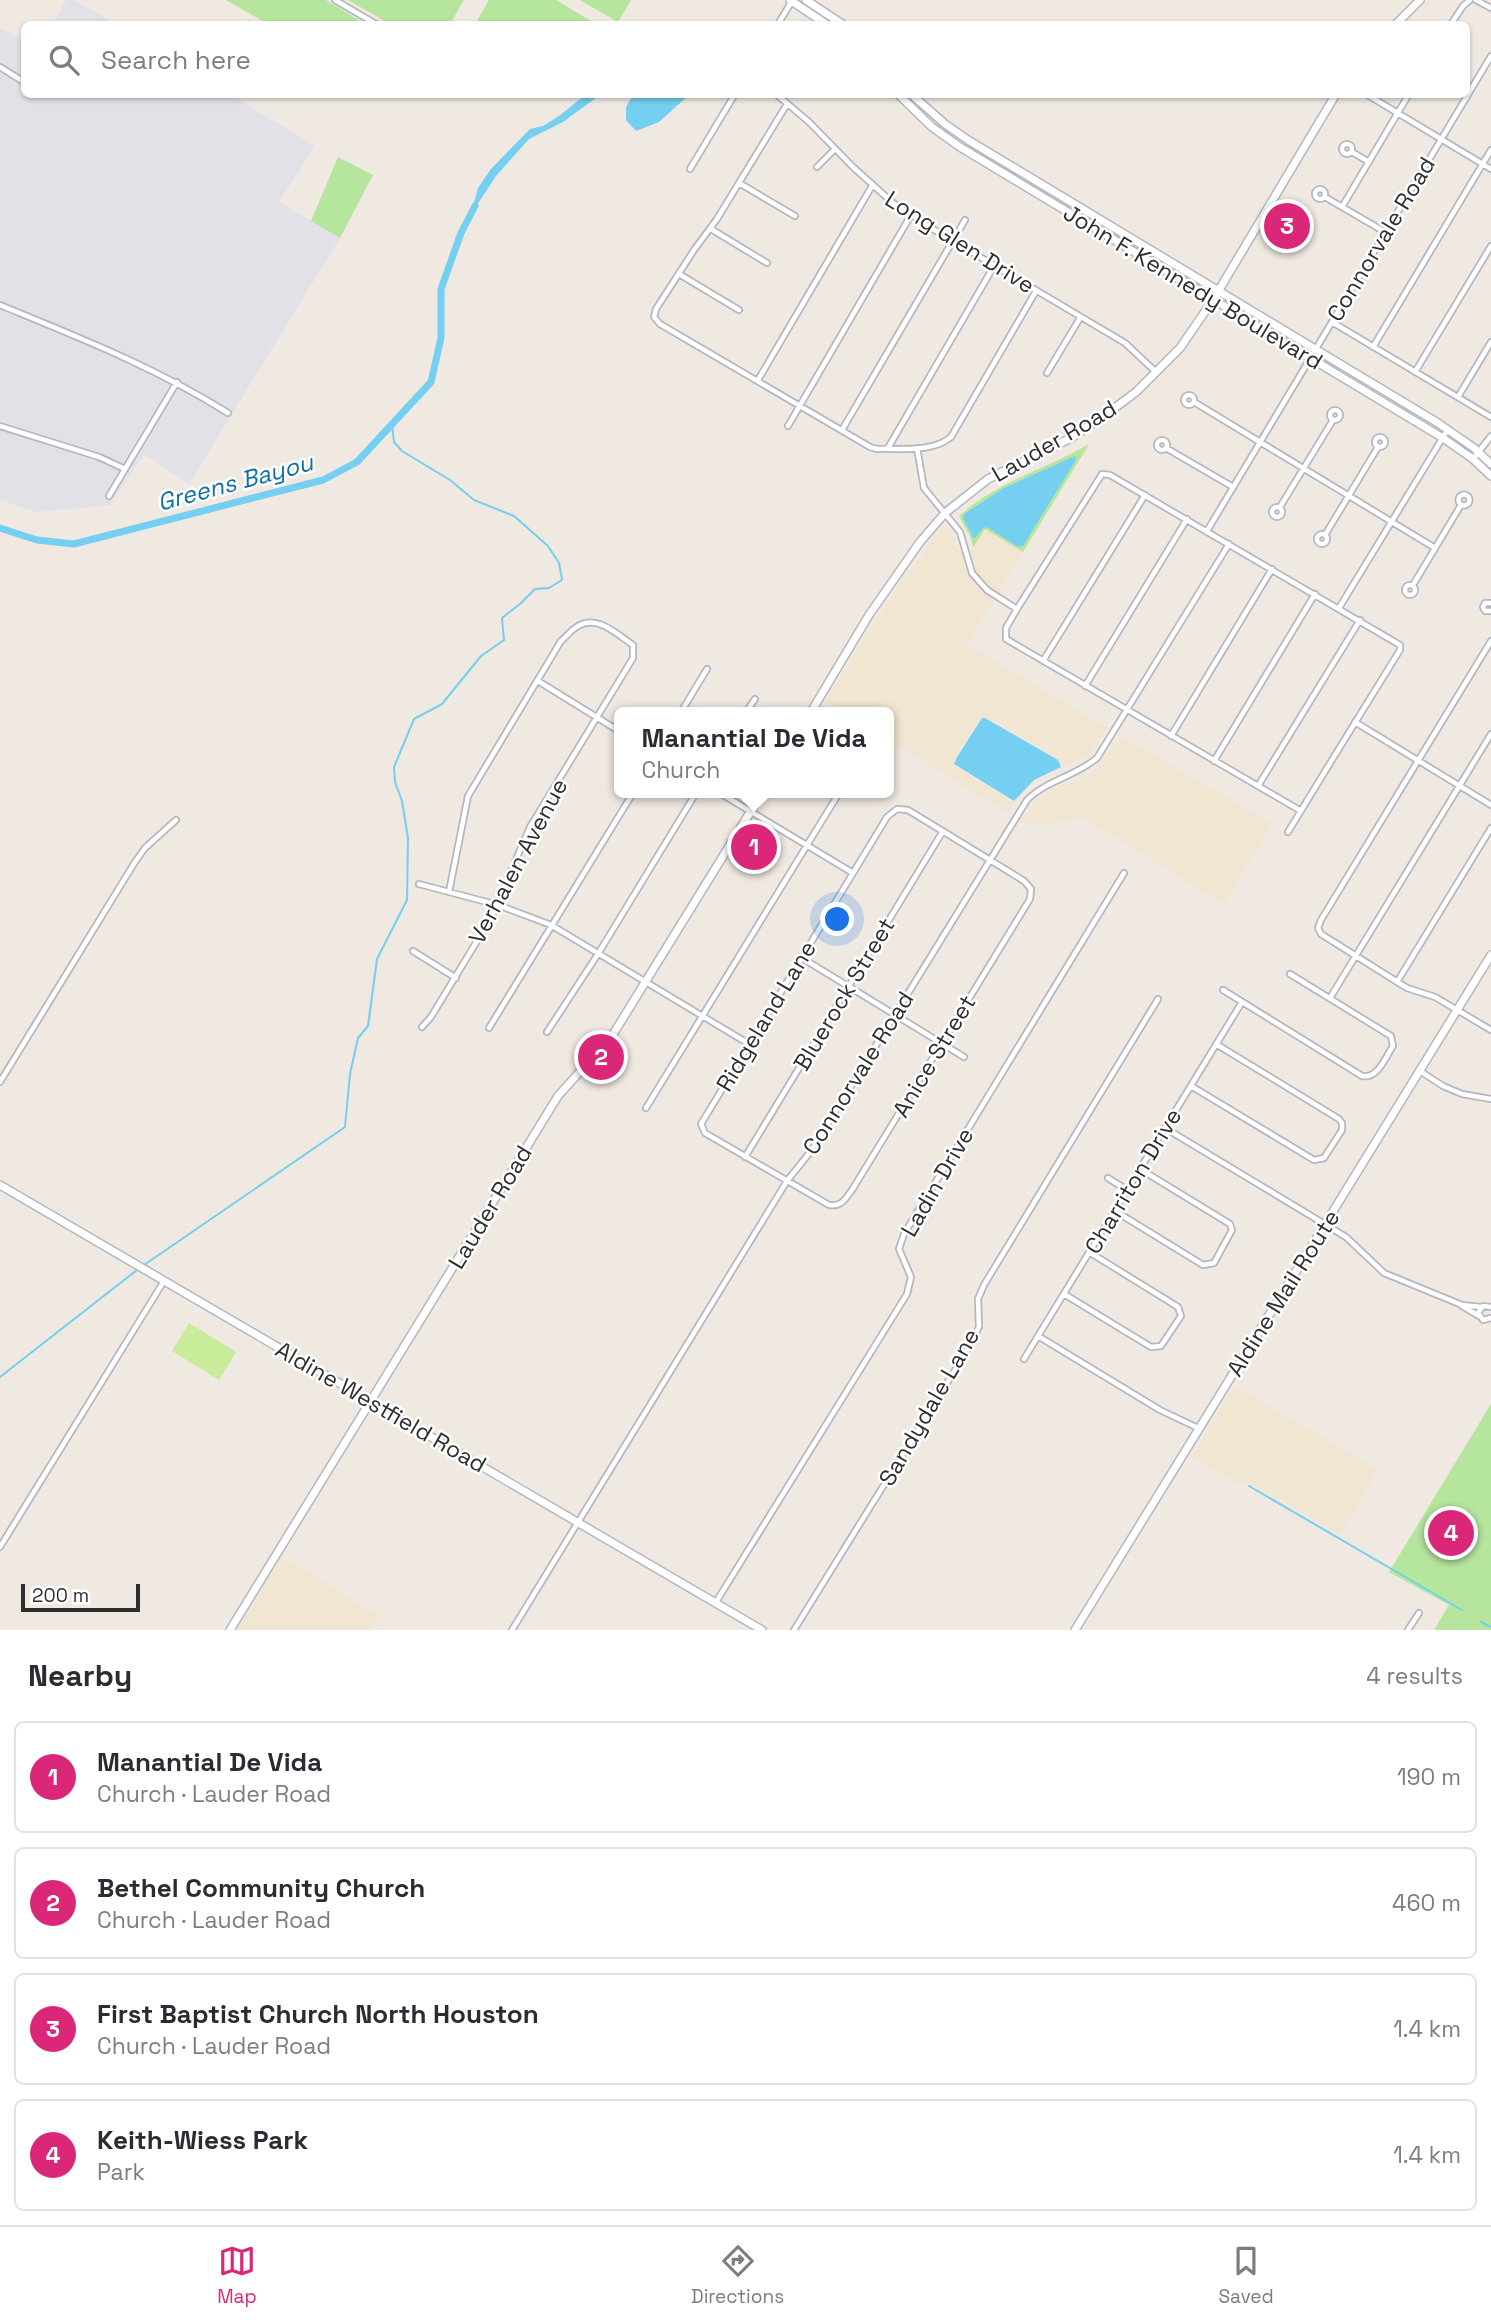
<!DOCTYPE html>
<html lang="en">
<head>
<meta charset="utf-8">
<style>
  body { margin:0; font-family:"Space Grotesk",sans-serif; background:#f7f7f7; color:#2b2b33 }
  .scale { position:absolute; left:21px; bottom:18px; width:119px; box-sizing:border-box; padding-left:7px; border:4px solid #2e2e2e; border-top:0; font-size:19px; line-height:24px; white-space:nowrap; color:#2e2e2e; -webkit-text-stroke:5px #fff; paint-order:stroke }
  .you { position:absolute; left:838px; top:920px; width:24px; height:24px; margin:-18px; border:5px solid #fff; border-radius:50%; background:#1a73e8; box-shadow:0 0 0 10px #1a73e833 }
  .badge { display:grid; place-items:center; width:46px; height:46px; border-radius:50%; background:#db2777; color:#fff; font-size:23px; font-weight:700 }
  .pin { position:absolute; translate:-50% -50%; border:4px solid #fff; box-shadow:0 2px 7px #0006 }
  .popup { position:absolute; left:614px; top:707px; width:280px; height:91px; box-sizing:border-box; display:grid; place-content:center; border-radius:10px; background:#fff; filter:drop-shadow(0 2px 5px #0005); font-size:23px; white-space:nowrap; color:#7c7c81 }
  .popup b { font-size:26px; color:#2b2b33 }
  .popup::after { content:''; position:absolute; left:50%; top:100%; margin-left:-14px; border:14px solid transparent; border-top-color:#fff }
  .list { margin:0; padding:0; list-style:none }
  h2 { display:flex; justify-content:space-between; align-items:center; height:91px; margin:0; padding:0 28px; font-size:30px }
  h2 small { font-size:23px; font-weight:400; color:#7c7c81 }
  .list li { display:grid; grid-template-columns:46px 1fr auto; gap:21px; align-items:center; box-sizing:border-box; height:112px; margin:0 14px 14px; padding:0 14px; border:2px solid #e1e1e2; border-radius:10px }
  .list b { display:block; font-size:26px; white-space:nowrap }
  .list p { margin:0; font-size:23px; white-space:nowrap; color:#7c7c81 }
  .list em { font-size:23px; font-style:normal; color:#7c7c81 }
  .icon { flex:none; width:38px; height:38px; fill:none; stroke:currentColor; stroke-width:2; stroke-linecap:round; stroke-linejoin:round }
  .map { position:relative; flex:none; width:1491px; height:1630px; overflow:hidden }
  .search { position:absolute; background:#fff; box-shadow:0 2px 5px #0004; left:21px; right:21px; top:21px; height:77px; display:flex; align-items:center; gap:18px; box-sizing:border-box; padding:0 24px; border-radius:10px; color:#7c7c81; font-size:26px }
  .sheet { height:595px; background:#fff }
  nav { display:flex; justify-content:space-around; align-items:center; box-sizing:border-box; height:98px; border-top:2px solid #e1e1e2; background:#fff; font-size:19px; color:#7c7c81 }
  nav a { display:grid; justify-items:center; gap:4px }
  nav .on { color:#db2777 }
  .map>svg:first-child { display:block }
  .industrial { fill:#e3e1e8 }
  .education { fill:#f0e6d1 }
  .green { fill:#b6e59e }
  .pitch { fill:#c9ec9a }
  .water { fill:#75cff0 }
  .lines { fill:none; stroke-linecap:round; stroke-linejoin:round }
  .stream { stroke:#75cff0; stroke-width:2 }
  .river { stroke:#75cff0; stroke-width:7 }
  .street-casing { stroke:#b4b7c1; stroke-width:8 }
  .secondary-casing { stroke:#b4b7c1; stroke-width:10 }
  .street { stroke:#fff; stroke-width:4.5 }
  .secondary { stroke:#fff; stroke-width:7 }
  .labels { text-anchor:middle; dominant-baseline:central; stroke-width:5; stroke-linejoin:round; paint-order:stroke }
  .street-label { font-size:23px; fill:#2e2e2e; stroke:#fff }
  .water-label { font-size:24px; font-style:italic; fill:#0d6fa3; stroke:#fff }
</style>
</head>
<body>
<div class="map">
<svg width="1491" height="1630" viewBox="0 0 1491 1630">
  <rect width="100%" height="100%" fill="#efe9e1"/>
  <!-- industrial -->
  <path class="industrial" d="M66,0H75L116,24H52Z
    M0,27L24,41V94L231,95L315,146L279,202L340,238L189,484L144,454L110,505L36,512L0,500Z"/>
  <!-- education -->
  <path class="education" d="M944,525L951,530L959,550L973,547L985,529L1023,552L967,645L1108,728L1089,754L1064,768L1059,759L986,716H981L955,756L953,765L1014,803L1008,813L889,740V712H843L825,701L890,598Z
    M1121,736L1273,824L1224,904L1082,817L1050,824L1019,823L1038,799L1056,788L1084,778L1097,769Z
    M1235,1386L1378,1470L1340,1535L1245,1480L1241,1485L1191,1456Z
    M283,1557L379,1616L370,1630H237Z"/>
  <!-- green -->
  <path class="green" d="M226,0H326L365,24H268Z
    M348,0H464L450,24H390Z
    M489,0H556L596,24H475Z
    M580,0H631L618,22Z
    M338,157L373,175L340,238L311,221Z
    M1089,444L1023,552L985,529L973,547L970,536L959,516C997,482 1046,469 1089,444Z
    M1491,1404V1630H1434L1449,1605L1389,1572Z"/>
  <!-- pitch -->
  <path class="pitch" d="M189,1323L236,1352L219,1380L172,1351Z"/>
  <!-- water -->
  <path class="water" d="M585,95H600L563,122L529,139L496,176L471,214L478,188L491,169L530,129L543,126L559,116Z
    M633,95V94L689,95L659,122L636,131L626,120V107Z
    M1075,456L1076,460L1023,546L1018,547L987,527L983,528L974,539L963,518L964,514L1004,488Z
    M982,718H985L1058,760L1061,767L1034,780L1014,801L954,764L957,757Z"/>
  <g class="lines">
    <!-- stream -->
    <path class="stream" d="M144,1265L345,1127L350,1074L358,1038L368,1026L377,959L407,900L408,838L402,801L395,782L394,767L414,719L442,704L481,656L504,640L502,618L520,604L535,589L549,588L562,580L559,563L548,546L514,516L474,500L450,480L402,451L394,442L392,425
      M0,1377L137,1270
      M1249,1486L1462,1610
      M1481,1622L1491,1627"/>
    <!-- river -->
    <path class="river" d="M0,528L37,540L74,544L323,480L357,462L431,382L441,338V289L461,233L475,206"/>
    <!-- street casing -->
    <g class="street-casing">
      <path id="street" d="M335,0L376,24
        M1476,0L1491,8
        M778,24L792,1
        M1451,24L1463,6L1470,0
        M0,67L24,82
        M776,94L809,122L854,168L892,202L931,228L1125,343L1156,372
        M1366,94L1491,169
        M787,104L717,219L694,250L656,309L654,317L660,324L870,447L877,449C900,448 932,453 951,437L1036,291
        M1342 149a5 5 0 1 1 10 0a5 5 0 1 1-10 0Z
        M1352,152L1369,162
        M817,167L835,149
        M690,169L735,94
        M739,183L795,216
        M1315 194a5 5 0 1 1 10 0a5 5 0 1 1-10 0Z
        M1325,197L1385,232
        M1342,207L1409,94
        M711,229L767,263
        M679,274L739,310
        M0,305C78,337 157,368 228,413
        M1332,322L1491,417
        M1373,347L1491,150
        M1415,372L1491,246
        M1047,373L1080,318
        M758,380L872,186
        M1184 400a5 5 0 1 1 10 0a5 5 0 1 1-10 0Z
        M1458,397L1491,342
        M1194,402L1435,548
        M1330 415a5 5 0 1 1 10 0a5 5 0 1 1-10 0Z
        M0,426L99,457L125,469
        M788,426L911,215
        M842,430L965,220
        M1375 442a5 5 0 1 1 10 0a5 5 0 1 1-10 0Z
        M1157 445a5 5 0 1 1 10 0a5 5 0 1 1-10 0Z
        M888,448L994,266
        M917,448L924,488L960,532L972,573L987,590L1017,609
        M1166,448L1233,487
        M1473,459L1491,436
        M1458.5 500a5.5 5.5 0 1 1 11 0a5.5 5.5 0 1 1-11 0Z
        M109,496L177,382
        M1272 512a5 5 0 1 1 10 0a5 5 0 1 1-10 0Z
        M1280,507L1333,420
        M1207,531L1491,56
        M1317 539a5 5 0 1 1 10 0a5 5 0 1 1-10 0Z
        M1325,535L1378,447
        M1405 590a5 5 0 1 1 10 0a5 5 0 1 1-10 0Z
        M1413,585L1461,505
        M1491,603H1485L1483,607L1485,611H1491
        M1339,608L1448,429
        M1491,641L1321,920L1318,928L1321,934L1407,988L1435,997L1491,1030
        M1043,661L1145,495
        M538,681L619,731
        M1085,686L1187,519
        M681,712L707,669
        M746,712L755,699
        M1355,722L1491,805
        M1171,736L1272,569
        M1214,761L1315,594
        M1258,786L1360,620
        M720,793L853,873
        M897,809L908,810L1008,871L1024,881L1031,889L1030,899L852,1190C845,1199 842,1207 829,1205L705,1133L701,1124L887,817Z
        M1288,832C1325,771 1362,711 1400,650V645L1110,475L1102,474L1017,609L1006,628V639L1301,811
        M419,884L498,905L551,925L749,1044
        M413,951L456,978
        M802,958L964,1057
        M1397,982L1491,828
        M1223,990L1362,1076C1378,1079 1385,1058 1393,1046L1391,1036L1290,974
        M1330,998L1491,734
        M422,1027L431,1017L491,918L530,827L633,658V645C618,635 597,614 578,626C572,629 566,637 561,641L468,796L449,892
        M489,1028L633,793
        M547,1032L598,954L696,793
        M1420,1071L1443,1086L1462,1094L1491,1099
        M0,1082L135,862L145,848L176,820
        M1191,1086L1314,1160L1324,1158L1342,1130V1123L1339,1119L1216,1044
        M646,1108L839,793
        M1165,1128L1346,1237L1384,1273L1462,1305L1481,1307
        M745,1157L943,831
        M1108,1178L1127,1190
        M1115,1211L1203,1265L1214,1263L1232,1230L1230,1224L1140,1169
        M1064,1294L1151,1347L1161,1346L1181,1316L1178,1307L1089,1252
        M1462,1306L1479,1316
        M1491,1307L1483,1306L1478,1313L1483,1320L1491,1318
        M1038,1336L1160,1410L1198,1428
        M1024,1359L1242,1002
        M0,1547L164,1281
        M716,1602L907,1294L911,1277L899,1249L904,1234L1124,873
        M512,1630L787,1181L811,1151L1027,800C1047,780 1076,776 1097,758L1229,544
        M794,1630L965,1354L979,1327L978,1299L984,1285L1158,999
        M1408,1630L1419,1613"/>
    </g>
    <!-- secondary casing -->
    <g class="secondary-casing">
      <path id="secondary" d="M790,0L826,24
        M806,0L842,24
        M1396,24L1420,0
        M898,94L932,127L960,147L1443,438L1473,459L1491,476
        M911,94L945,124L968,140L1438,423L1474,448L1491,464
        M811,712L869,615L920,542L945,513L988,479L1071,438L1108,413L1136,392L1180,348L1213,300L1336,94
        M0,1185L762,1630
        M230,1630L558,1096L612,1036L762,793
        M1075,1630L1491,955"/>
    </g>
    <!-- street -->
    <use href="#street" class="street"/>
    <!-- secondary -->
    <use href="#secondary" class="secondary"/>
  </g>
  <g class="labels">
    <!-- street labels -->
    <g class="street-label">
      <text transform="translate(1381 239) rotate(-59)">Connorvale Road</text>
      <text transform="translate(960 242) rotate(32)">Long Glen Drive</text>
      <text transform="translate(1193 287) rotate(31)">John F. Kennedy Boulevard</text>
      <text transform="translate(1054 441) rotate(-30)">Lauder Road</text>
      <text transform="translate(518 861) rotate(-62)">Verhalen Avenue</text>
      <text transform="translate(844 994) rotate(-59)">Bluerock Street</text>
      <text transform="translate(766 1016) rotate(-59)">Ridgeland Lane</text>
      <text transform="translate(934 1056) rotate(-59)">Anice Street</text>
      <text transform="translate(858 1073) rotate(-58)">Connorvale Road</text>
      <text transform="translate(1133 1181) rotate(-59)">Charriton Drive</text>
      <text transform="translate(937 1182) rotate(-60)">Ladin Drive</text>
      <text transform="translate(490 1207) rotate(-59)">Lauder Road</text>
      <text transform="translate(1283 1293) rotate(-58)">Aldine Mail Route</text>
      <text transform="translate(381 1407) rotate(30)">Aldine Westfield Road</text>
      <text transform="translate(929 1407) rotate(-60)">Sandydale Lane</text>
    </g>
    <!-- water labels -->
    <g class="water-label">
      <text transform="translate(235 482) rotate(-15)">Greens Bayou</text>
    </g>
  </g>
</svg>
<div class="scale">200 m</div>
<div class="you"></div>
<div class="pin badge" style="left:754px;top:847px">1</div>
<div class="popup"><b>Manantial De Vida</b>Church</div>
<div class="pin badge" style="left:601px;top:1057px">2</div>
<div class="pin badge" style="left:1287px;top:226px">3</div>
<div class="pin badge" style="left:1451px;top:1533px">4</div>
<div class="search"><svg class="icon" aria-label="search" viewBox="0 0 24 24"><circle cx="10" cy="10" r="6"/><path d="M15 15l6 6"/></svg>Search here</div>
</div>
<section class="sheet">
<h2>Nearby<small>4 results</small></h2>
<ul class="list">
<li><span class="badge">1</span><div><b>Manantial De Vida</b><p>Church · Lauder Road</p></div><em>190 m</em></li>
<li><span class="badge">2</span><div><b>Bethel Community Church</b><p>Church · Lauder Road</p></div><em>460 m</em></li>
<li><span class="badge">3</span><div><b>First Baptist Church North Houston</b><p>Church · Lauder Road</p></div><em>1.4 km</em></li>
<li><span class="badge">4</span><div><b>Keith-Wiess Park</b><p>Park</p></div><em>1.4 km</em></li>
</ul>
</section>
<nav>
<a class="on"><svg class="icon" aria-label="map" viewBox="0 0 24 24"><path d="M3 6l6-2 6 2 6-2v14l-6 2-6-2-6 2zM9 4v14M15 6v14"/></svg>Map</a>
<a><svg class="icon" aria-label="directions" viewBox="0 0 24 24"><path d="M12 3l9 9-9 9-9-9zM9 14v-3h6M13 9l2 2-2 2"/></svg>Directions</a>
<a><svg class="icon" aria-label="saved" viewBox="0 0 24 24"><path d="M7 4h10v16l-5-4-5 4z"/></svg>Saved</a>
</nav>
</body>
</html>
